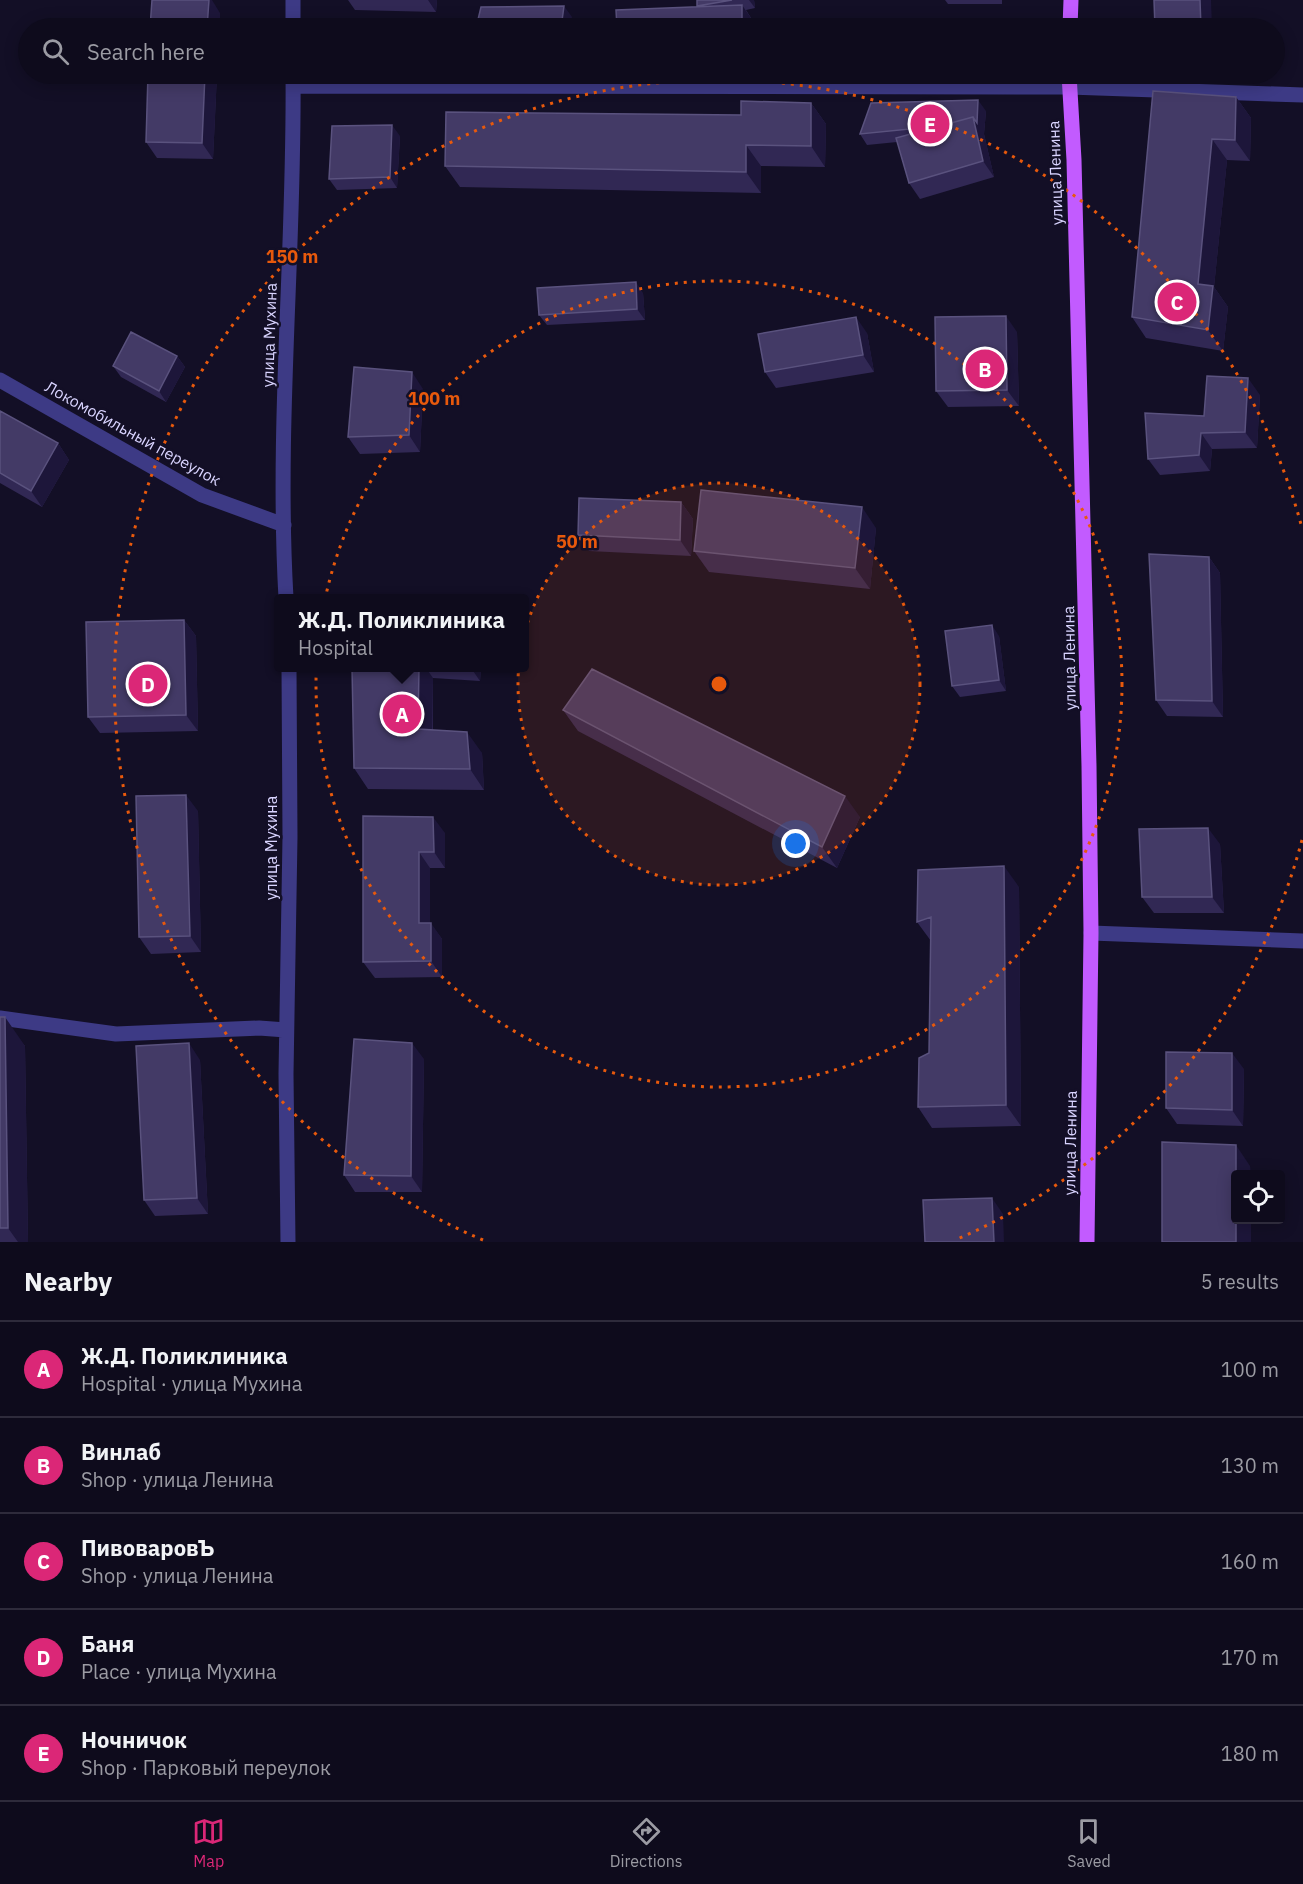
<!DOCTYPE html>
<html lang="en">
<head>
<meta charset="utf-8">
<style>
  body { margin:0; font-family:"IBM Plex Sans",sans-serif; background:#1c1929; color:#f1f3f6 }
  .controls { position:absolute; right:18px; bottom:18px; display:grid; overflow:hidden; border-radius:6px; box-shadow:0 3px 15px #0003 }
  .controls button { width:54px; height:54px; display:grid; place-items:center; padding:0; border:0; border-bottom:2px solid #2e2b3b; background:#0e0b1c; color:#f1f3f6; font:30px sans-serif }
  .you { position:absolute; left:796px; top:844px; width:21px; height:21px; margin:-15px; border:4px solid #fff; border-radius:50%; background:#1a73e8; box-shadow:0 0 0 9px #1a73e833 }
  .badge { display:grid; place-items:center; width:39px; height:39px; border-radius:50%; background:#db2777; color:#fff; font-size:20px; font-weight:700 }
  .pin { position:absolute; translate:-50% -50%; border:3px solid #fff; box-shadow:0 2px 6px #0006 }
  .popup { position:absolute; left:274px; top:594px; width:255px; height:78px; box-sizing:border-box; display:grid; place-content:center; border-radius:6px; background:#0e0b1c; filter:drop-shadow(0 2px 4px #0005); font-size:20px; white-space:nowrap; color:#9b9ba3 }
  .popup b { font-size:22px; color:#f1f3f6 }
  .popup::after { content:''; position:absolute; left:50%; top:100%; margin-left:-12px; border:12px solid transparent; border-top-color:#0e0b1c }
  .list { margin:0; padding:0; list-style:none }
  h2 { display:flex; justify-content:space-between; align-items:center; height:78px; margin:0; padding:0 24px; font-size:26px }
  h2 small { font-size:20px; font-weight:400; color:#9b9ba3 }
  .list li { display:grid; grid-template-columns:39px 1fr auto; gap:18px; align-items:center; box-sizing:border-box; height:96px; padding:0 24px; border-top:2px solid #2e2b3b }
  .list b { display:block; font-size:22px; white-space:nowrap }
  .list p { margin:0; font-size:20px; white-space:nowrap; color:#9b9ba3 }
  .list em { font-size:20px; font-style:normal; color:#9b9ba3 }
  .icon { flex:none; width:33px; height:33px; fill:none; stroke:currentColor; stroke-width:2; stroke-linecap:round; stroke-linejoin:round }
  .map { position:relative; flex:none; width:1303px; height:1242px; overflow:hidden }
  .search { position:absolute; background:#0e0b1c; box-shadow:0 3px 15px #0003; left:18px; right:18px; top:18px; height:66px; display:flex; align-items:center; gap:15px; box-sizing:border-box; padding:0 21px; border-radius:33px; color:#9b9ba3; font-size:22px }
  .sheet { height:558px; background:#0e0b1c }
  nav { display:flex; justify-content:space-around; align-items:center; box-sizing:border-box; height:84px; border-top:2px solid #2e2b3b; background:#0e0b1c; font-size:16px; color:#9b9ba3 }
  nav a { display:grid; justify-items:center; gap:3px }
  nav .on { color:#db2777 }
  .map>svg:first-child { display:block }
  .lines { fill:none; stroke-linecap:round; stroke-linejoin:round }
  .minor { stroke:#3d3a85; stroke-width:15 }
  .major { stroke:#c25bff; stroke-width:15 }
  .wall { fill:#312854 }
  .shaded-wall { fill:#1d163a }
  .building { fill:#433a66; stroke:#5a527e; stroke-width:1.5 }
  .ring { fill:none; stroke:#e8590c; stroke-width:3; stroke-dasharray:3 6 }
  .labels { text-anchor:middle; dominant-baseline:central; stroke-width:5; stroke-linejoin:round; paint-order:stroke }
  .street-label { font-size:16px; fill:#d9d4ff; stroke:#130f26 }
  .centre { fill:#e8590c; stroke:#130f26; stroke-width:3 }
  .ring-label { font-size:18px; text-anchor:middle; font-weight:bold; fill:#e8590c; stroke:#130f26; stroke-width:5; stroke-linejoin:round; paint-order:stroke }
</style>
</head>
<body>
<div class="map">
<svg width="1303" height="1242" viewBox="0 0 1303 1242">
  <rect width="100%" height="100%" fill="#130f26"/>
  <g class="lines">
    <!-- minor -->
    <path class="minor" d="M293,0V28
      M293,86L1069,87L1303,95
      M0,380L202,495L284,525
      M286,598C276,424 295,248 293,74
      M1091,933L1303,941
      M0,1018L116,1034L259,1028L286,1030
      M288,1242L286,1074L290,837L289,668"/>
    <!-- major -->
    <path class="major" d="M1070,28L1071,0
      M1069,74L1074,160L1089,766L1091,933L1087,1242"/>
  </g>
  <!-- wall -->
  <path class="wall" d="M348,0H437L436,12L355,10Z
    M697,0H754L755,8L746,10L753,21V28H617L697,7Z
    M945,0H1002V4H948Z
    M217,74L213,159L157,158L146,142Z
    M1153,91L1236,97L1251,118L1250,161L1227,160L1214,287L1228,307L1223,351L1146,338L1132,317Z
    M811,103L826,124L825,167L761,166V193L460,187L445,166Z
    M986,111L984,134L994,177L920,199L909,183L897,142L867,145L860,134Z
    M400,136L397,188L337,190L329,179Z
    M643,293L645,320L547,325L539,315Z
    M1017,332L1019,406L948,407L936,391Z
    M867,333L874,372L776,388L765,372Z
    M177,356L185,367L166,402L121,377L113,366Z
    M423,389L420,452L360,454L348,437Z
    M1260,395L1257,448L1212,449L1210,471L1160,475L1148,459L1204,416Z
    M0,411L58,443L69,460L42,507L0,483Z
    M681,502L693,519L691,556L589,551L578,535Z
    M876,528L870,589L709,572L694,551Z
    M1209,557L1220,573L1223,717L1167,716L1156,700Z
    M184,620L196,636L198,731L100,733L88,717Z
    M999,636L1006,691L960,697L952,686Z
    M352,668H481L480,681L433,678V730L482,753L484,790L368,789L354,768Z
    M563,710L860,817L837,868L578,731Z
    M198,811L201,952L151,954L139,937Z
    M363,816L445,833V868H430V923L442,939V977L375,978L363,962Z
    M1220,844L1224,913H1154L1142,897Z
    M1019,887L1021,1126L932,1128L918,1107L929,1053L931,941L917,922Z
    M0,1017L25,1046L28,1242H0Z
    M424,1059L422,1192H355L344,1175Z
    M200,1060L208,1214L155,1216L144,1200Z
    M1244,1069L1243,1126L1177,1124L1166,1108Z"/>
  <!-- shaded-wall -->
  <path class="shaded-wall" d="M209,0H212L220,13V28H207Z
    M428,0H437L436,12Z
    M749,0H754L755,8Z
    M1200,0H1211L1212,28H1201Z
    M742,5L753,21V28H742Z
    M564,6L572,17L570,28H561Z
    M205,74H217L213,159L202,143Z
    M1236,97L1251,118L1250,161L1235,140Z
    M978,100L986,111L984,134L994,177L983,161L973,117Z
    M811,103L826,124L825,167L811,146Z
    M392,125L400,136L397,188L390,177Z
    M1212,139L1227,160L1214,287L1228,307L1223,351L1208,330L1198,284Z
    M746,145L761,166V193L746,172Z
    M636,282L643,293L645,320L637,309Z
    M1006,316L1017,332L1019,406L1007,390Z
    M856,317L867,333L874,372L863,355Z
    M177,356L185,367L166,402L159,391Z
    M412,372L423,389L420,452L409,435Z
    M1248,378L1260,395L1257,448L1245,432Z
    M1201,433L1212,449L1210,471L1199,455Z
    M58,443L69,460L42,507L31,491Z
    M681,502L693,519L691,556L680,540Z
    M862,507L876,528L870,589L855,568Z
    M1209,557L1220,573L1223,717L1212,701Z
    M184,620L196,636L198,731L186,715Z
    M992,625L999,636L1006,691L999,680Z
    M419,668H426L433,678L432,750L418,729Z
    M471,668H481L480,681Z
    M467,732L482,753L484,790L470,769Z
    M186,795L198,811L201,952L190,936Z
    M845,796L860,817L837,868L822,847Z
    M433,817L445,833V868L434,852Z
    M1208,828L1220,844L1224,913L1212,897Z
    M419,852L430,868V939L419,923Z
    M1004,866L1019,887L1021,1126L1006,1105Z
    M431,923L442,939V977L431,961Z
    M5,1017L25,1046L28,1242H18L8,1228Z
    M189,1043L200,1060L208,1214L197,1198Z
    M412,1043L424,1059L422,1192L411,1176Z
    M1232,1053L1244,1069L1243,1126L1232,1110Z
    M1236,1145L1250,1166L1251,1174H1236Z
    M992,1198L1003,1214L1004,1242H994Z
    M1236,1220H1251V1242H1236Z"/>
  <!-- building -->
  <path class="building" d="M152,0H209L207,28H150Z
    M697,0H732L697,6Z
    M1154,0H1200L1201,28H1155Z
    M742,5V28H617L616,10Z
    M564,6L561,28H476L481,7Z
    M148,74H205L202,143L146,142Z
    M1153,91L1236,97L1235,140L1212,139L1198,284L1213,286L1208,330L1132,317Z
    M978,100L977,123L973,117L940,126L860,134L871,103Z
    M741,101L811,103V146L746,145V172L445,166L446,112L741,115Z
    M973,117L983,161L909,183L896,138Z
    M392,125L390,177L329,179L332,126Z
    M636,282L637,309L539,315L537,288Z
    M1006,316L1007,390L936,391L935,317Z
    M856,317L863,355L765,372L758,334Z
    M131,332L177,356L159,391L113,366Z
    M354,367L412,372L409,435L348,437Z
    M1207,376L1248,378L1245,432L1201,433L1199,455L1148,459L1145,413L1204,416Z
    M0,411L58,443L31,491L0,473Z
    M701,490L862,507L855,568L694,551Z
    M579,498L681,502L680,540L578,535Z
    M1149,554L1209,557L1212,701L1156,700Z
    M184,620L186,715L88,717L86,622Z
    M992,625L999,680L952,686L945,631Z
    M352,668H419L418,729L467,732L470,769L354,768Z
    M592,669L845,796L822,847L563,710Z
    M186,795L190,936L139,937L136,796Z
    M363,816L433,817L434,852H419V923H431V961L363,962Z
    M1208,828L1212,897H1142L1139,829Z
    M1004,866L1006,1105L918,1107L919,1058L929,1053L931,917L917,922L918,870Z
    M0,1017H5L8,1228H0Z
    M354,1039L412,1043L411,1176L344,1175Z
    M189,1043L197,1198L144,1200L136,1046Z
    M1166,1052L1232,1053V1110L1166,1108Z
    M1162,1142L1236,1145V1242H1162Z
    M992,1198L994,1242H925L923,1200Z"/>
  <!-- distance rings -->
  <circle cx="719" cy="684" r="201" fill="#e8590c" fill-opacity=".12"/>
  <g class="ring">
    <circle cx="719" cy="684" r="201"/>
    <circle cx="719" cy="684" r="403"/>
    <path d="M1302 840A604 604 0 0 1 955 1240M483 1240A604 604 0 1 1 1302 528"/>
  </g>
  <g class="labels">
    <!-- street labels -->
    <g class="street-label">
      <text transform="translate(1055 173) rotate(-92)">улица Ленина</text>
      <text transform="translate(269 335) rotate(-88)">улица Мухина</text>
      <text transform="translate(133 433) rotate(29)">Локомобильный переулок</text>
      <text transform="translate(1069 658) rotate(-91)">улица Ленина</text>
      <text transform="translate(271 848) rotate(-90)">улица Мухина</text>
      <text transform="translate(1070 1143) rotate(-89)">улица Ленина</text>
    </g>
  </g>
  <circle cx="719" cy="684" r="9" class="centre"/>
  <g class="ring-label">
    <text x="292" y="263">150 m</text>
    <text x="434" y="405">100 m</text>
    <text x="577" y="548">50 m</text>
  </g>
</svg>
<div class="controls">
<button><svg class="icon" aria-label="locate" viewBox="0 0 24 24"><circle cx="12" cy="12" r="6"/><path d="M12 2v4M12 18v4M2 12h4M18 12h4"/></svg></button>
</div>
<div class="you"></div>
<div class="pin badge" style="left:402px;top:714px">A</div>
<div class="popup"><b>Ж.Д. Поликлиника</b>Hospital</div>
<div class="pin badge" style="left:985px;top:369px">B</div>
<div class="pin badge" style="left:1177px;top:302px">C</div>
<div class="pin badge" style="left:148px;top:684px">D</div>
<div class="pin badge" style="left:930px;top:124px">E</div>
<div class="search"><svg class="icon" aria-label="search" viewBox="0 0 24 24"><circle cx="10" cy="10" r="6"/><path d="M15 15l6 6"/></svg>Search here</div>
</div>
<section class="sheet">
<h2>Nearby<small>5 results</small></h2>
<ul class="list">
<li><span class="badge">A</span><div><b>Ж.Д. Поликлиника</b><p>Hospital · улица Мухина</p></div><em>100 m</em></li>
<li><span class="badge">B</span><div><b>Винлаб</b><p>Shop · улица Ленина</p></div><em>130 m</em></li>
<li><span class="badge">C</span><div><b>ПивоваровЪ</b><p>Shop · улица Ленина</p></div><em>160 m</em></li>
<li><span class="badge">D</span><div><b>Баня</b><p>Place · улица Мухина</p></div><em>170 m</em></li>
<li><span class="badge">E</span><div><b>Ночничок</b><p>Shop · Парковый переулок</p></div><em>180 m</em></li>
</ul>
</section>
<nav>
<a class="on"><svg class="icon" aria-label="map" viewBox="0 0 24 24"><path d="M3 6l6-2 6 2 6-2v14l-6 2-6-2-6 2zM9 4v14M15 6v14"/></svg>Map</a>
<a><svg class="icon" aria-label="directions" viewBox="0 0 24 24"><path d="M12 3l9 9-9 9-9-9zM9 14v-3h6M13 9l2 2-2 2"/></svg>Directions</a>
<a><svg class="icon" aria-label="saved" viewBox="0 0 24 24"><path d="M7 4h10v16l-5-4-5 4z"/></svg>Saved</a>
</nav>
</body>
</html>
